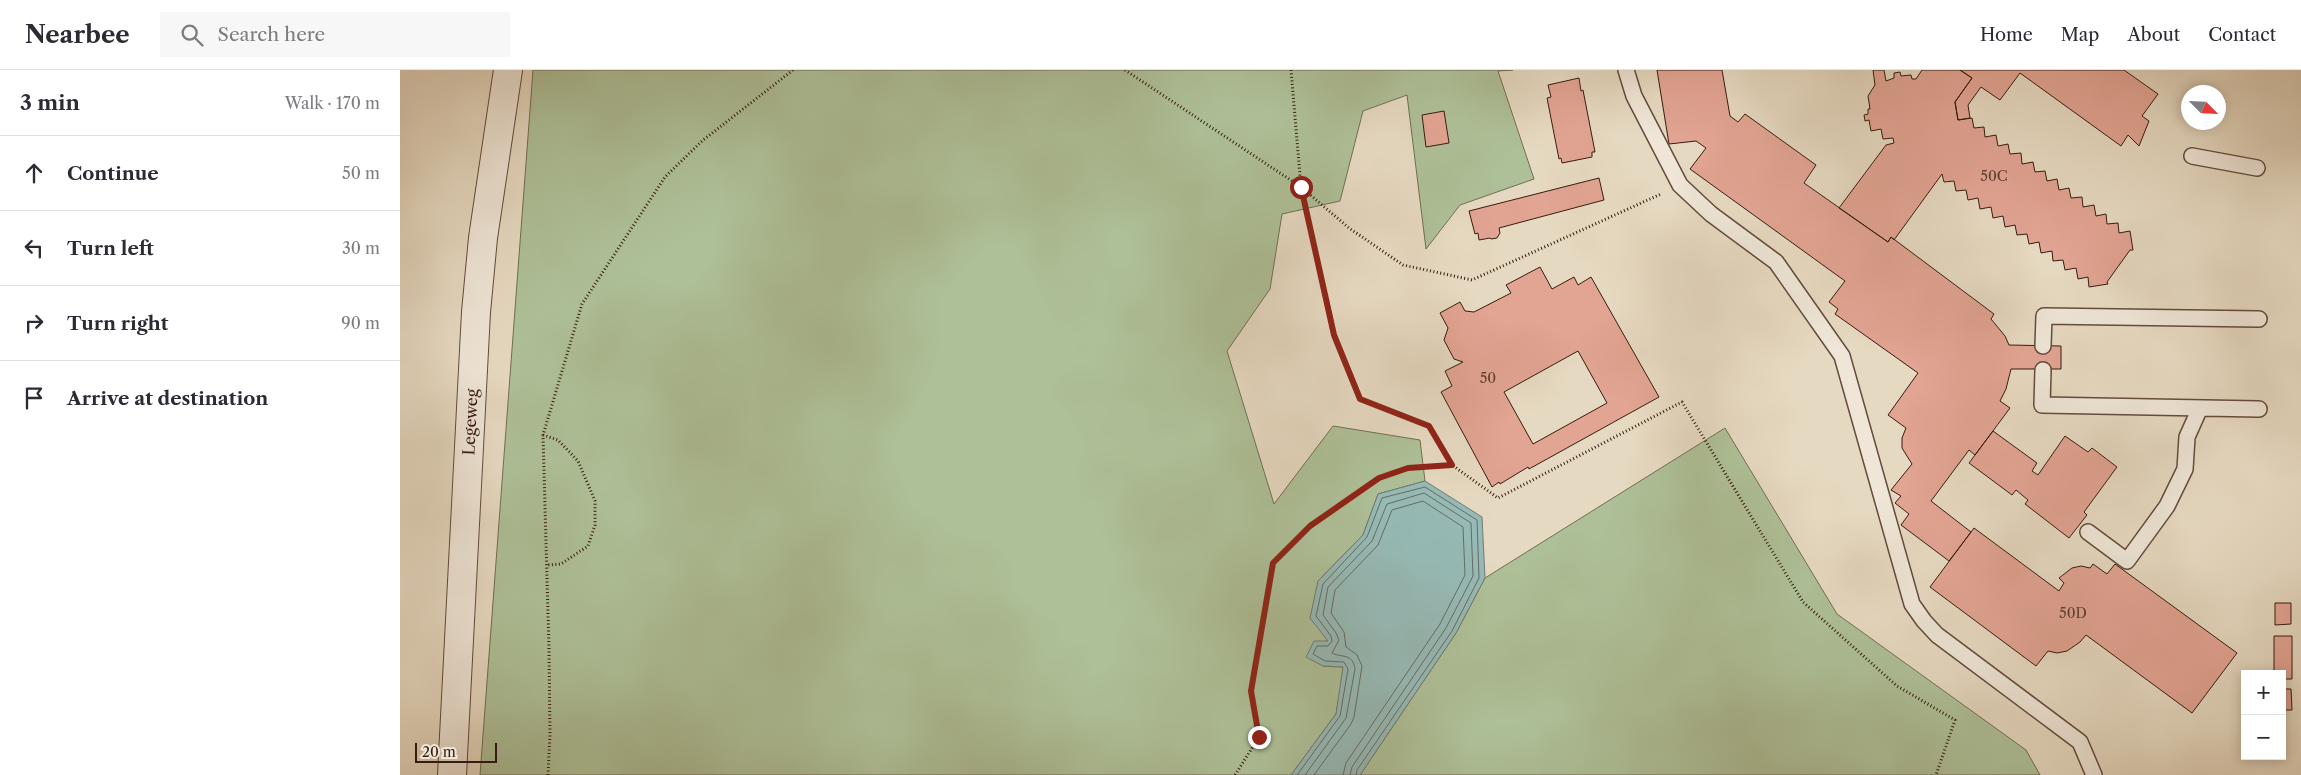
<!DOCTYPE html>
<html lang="en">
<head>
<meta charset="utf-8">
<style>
  body { margin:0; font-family:"Libre Caslon Text",serif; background:#f7f7f7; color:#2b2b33 }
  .controls { position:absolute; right:15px; bottom:15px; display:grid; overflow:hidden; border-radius:0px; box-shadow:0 2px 12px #0003 }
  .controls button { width:45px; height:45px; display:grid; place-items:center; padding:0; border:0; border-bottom:1px solid #e1e1e2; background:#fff; color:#2b2b33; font:25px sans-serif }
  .compass { position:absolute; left:1781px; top:15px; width:45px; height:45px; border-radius:50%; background:#fff; box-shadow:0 2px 12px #0003; rotate:114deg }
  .scale { position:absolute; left:15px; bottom:12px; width:82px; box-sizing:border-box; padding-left:5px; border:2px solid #371c11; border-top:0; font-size:14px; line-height:18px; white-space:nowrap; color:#371c11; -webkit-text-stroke:4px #efe6d7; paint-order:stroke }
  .stop { position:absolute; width:15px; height:15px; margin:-11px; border:4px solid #8f2418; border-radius:50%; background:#fff }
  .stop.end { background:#8f2418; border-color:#fff; box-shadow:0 1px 5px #0008 }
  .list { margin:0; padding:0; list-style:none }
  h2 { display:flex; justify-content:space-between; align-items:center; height:65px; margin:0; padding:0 20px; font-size:21px }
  h2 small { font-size:16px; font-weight:400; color:#7c7c81 }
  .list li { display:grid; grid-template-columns:32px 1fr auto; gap:15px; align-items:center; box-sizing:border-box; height:75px; padding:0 20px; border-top:1px solid #e1e1e2 }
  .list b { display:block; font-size:19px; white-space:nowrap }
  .list em { font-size:16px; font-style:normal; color:#7c7c81 }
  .icon { flex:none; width:28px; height:28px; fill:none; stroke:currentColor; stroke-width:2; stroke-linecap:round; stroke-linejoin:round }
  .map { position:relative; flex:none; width:1901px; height:705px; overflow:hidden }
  header { display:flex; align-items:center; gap:30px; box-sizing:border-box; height:70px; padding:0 25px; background:#fff; border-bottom:1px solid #e1e1e2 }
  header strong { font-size:24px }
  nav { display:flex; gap:28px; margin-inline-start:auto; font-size:18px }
  .search { width:350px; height:45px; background:#f7f7f7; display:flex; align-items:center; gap:12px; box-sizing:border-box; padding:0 18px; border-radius:0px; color:#7c7c81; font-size:19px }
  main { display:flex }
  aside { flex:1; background:#fff }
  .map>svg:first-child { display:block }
  .green { fill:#aec098; stroke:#726e54 }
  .water { fill:#96bab6; stroke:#707b74 }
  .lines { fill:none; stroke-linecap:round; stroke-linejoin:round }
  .shore { stroke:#666b64; stroke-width:1 }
  .building { fill:#e2a493; stroke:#371c11; fill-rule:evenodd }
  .service-casing { stroke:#634b3d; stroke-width:18 }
  .minor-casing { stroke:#634b3d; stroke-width:30 }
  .path { stroke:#371c11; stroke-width:3; stroke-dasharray:1 2.5; stroke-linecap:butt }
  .service { stroke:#efe6d7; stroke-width:15 }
  .minor { stroke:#efe6d7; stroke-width:28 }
  .route { stroke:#8f2418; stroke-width:6 }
  .labels { text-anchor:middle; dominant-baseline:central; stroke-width:4.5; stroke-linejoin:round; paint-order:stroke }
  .number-label { font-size:14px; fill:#623e32 }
  .street-label { font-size:16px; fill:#371c11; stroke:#efe6d7 }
</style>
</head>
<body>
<header>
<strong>Nearbee</strong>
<div class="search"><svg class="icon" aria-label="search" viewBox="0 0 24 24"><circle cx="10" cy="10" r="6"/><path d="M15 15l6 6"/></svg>Search here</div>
<nav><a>Home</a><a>Map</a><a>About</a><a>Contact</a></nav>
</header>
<main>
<aside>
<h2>3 min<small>Walk · 170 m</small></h2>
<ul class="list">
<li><svg class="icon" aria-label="ahead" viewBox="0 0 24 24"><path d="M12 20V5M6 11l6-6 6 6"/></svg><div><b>Continue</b></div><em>50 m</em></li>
<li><svg class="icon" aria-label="left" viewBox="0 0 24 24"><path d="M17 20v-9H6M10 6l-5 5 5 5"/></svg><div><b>Turn left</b></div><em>30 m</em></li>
<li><svg class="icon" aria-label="right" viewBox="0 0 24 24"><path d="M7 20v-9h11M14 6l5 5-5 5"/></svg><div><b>Turn right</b></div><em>90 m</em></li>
<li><svg class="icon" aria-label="arrive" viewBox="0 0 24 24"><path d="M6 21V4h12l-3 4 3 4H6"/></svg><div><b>Arrive at destination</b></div></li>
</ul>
</aside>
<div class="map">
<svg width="1901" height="705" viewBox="0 0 1901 705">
  <rect width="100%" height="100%" fill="#e6d9c1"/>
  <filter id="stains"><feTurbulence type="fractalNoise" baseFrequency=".004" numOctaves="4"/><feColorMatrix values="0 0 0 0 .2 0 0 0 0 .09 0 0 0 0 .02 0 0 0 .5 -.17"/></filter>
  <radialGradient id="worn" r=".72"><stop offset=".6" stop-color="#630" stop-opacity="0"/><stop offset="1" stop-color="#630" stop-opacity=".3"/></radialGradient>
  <!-- green -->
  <path class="green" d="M133,0H1113L1098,1L1134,109L1060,135L1026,179L1007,25L963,41L940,131L882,144L870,219L827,281L874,434L933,356L1020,370L1025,411L978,424L963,465L918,511L929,571L923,596L944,597L936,644L891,705H80Z
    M1325,358L1437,544L1626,680L1640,705H960L1056,563L1085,508Z"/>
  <!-- water -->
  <path class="water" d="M1025,411L1082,447L1085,508L1056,563L960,705H891L936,644L943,597L923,596L906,587L914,571H928L910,548L918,511L963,465L978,424Z"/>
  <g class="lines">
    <!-- shore -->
    <path class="shore" d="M897,705L940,646L948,599L944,592L925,591L913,584L917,576H928L932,571L931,566L916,546L923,514L967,467L982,428L1025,417L1077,450L1079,508L1052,561L957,700L956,705
      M905,705L946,648L955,599C953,583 942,588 932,583L939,570L936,563L923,545L928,517L972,471L987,434L1024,423L1071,453L1073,506L1046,558L952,697L950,705
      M914,705L951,654L954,647L962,596L957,585L946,577L944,562L931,543L935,520L978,475L992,440L1023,431L1063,457L1065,505L1040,554L946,693L943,705"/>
  </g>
  <!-- building -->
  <path class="building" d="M1257,0H1322L1330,46L1338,52L1345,44L1416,95L1404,113L1488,172L1491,167L1594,244L1591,249L1605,266L1609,275L1661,276V299H1611L1606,319L1600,331L1610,338L1575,385L1569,380L1531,431L1571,462L1549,491L1501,455L1509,444L1495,433L1501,426L1491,420L1512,394L1502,378V368L1506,358L1488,345L1518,303L1435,244L1438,239L1429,232L1445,211L1290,99L1306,78L1296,71L1269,74Z
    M1473,0H1484L1486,11L1494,8V3L1500,2L1501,6L1511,5L1512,9H1516L1522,0H1560L1572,8L1555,32L1558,50L1572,48L1574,58L1584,57L1585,67L1596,65L1598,76L1608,74L1610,84L1621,83L1622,94L1633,92L1635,102L1645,101L1647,111L1657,109L1659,120L1669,118L1671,128L1682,127L1683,137L1694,135L1696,146L1706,144L1707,154L1718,153L1719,163L1730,161L1733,180H1730L1707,212L1708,214L1689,217L1688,207L1678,209L1676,198L1665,200L1663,190L1653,191L1652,181L1641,183L1639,172L1629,174L1627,164L1617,165L1615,155L1605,157L1603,146L1593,148L1591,137L1580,139L1578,128L1568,130L1566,120L1556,121L1554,111L1544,112L1542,104L1494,170L1491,167L1488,172L1439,138L1486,75L1494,73L1493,68L1483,69L1481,59L1471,61L1469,50L1465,51L1464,45L1468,44V39H1470L1468,26L1475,15Z
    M1560,0H1724L1758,24L1742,46L1749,51L1739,76L1728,65L1721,76L1620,3L1600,30L1581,17L1568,35L1570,48L1558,50L1555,32L1572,8Z
    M1179,8L1181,21L1183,20L1195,82H1192V87L1162,93L1161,88L1159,89L1147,28L1151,27L1148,15Z
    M1044,41L1049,73L1026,77L1022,45Z
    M1199,108L1204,130L1099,158L1100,163L1097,168L1091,169L1090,168L1079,170L1078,163L1075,164L1069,141Z
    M1140,197L1152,219L1174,207L1178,215L1191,207L1259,327L1129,399L1128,397L1100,414L1099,412L1092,417L1041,322L1052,316L1045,301L1063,292L1054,289L1044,270L1048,258L1040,243L1060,232L1065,241L1074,242L1111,223L1106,215ZM1178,281L1207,333L1133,374L1104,322Z
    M1593,361L1637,393L1632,401L1638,405L1665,366L1688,382L1692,378L1717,397L1684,442L1687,445L1669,468L1625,434L1628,430L1616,420L1612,425L1569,393Z
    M1574,458L1659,521L1664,513L1659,508L1672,498L1681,496L1690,498L1693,494L1707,504L1715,494L1837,583L1792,643L1686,565L1680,572L1667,581L1657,583L1648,581L1636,596L1530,517Z
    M1875,533H1891V554L1875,555Z
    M1874,566H1892V609H1882V604H1874Z
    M1882,619H1891L1892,640H1882Z"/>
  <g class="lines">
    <!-- service casing -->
    <g class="service-casing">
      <path id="service" d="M1226,0L1234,26L1280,115L1311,144L1376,192L1442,286L1512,534L1524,551L1537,565L1680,672L1694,705
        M1792,86L1857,98
        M1643,276L1644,246L1859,249
        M1643,300L1642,335L1859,339
        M1688,462L1727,491L1767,436L1785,399L1787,367L1800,338"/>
    </g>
    <!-- minor casing -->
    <g class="minor-casing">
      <path id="minor" d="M52,705L76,242L83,168L108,0"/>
    </g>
    <!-- path -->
    <path class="path" d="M725,0L901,117L949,158L1003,195L1072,210L1261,124
      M891,0L901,117L934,265L960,329L1029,356L1052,395
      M143,365L158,370L178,391L187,412L195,431V455L188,476L161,494L147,495
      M148,705L150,664L149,579L143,365L182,234L265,107L302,71L393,0
      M835,705L859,667L851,621L873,493L910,456L979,408L1008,398L1052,395L1098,428L1282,332L1403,532L1497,616L1555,650L1536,705"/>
    <!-- service -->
    <use href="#service" class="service"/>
    <!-- minor -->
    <use href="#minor" class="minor"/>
  </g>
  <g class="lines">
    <!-- route -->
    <path class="route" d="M859,667L851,621L873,493L910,456L979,408L1008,398L1052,395L1029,356L960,329L934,265L901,117"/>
  </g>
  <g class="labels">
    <!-- number labels -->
    <g class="number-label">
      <text x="1594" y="106">50C</text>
      <text x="1088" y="308">50</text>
      <text x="1673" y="543">50D</text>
    </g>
    <!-- street labels -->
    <g class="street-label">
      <text transform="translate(70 352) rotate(-87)">Legeweg</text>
    </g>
  </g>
  <rect width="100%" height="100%" filter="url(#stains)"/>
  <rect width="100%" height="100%" fill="url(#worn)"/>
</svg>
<div class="controls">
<button>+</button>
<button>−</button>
</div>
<svg class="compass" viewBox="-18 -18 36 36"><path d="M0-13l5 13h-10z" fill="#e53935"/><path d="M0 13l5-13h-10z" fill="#7c7c81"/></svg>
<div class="scale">20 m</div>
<div class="stop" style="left:901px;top:117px"></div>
<div class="stop end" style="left:859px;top:667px"></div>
</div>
</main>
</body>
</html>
